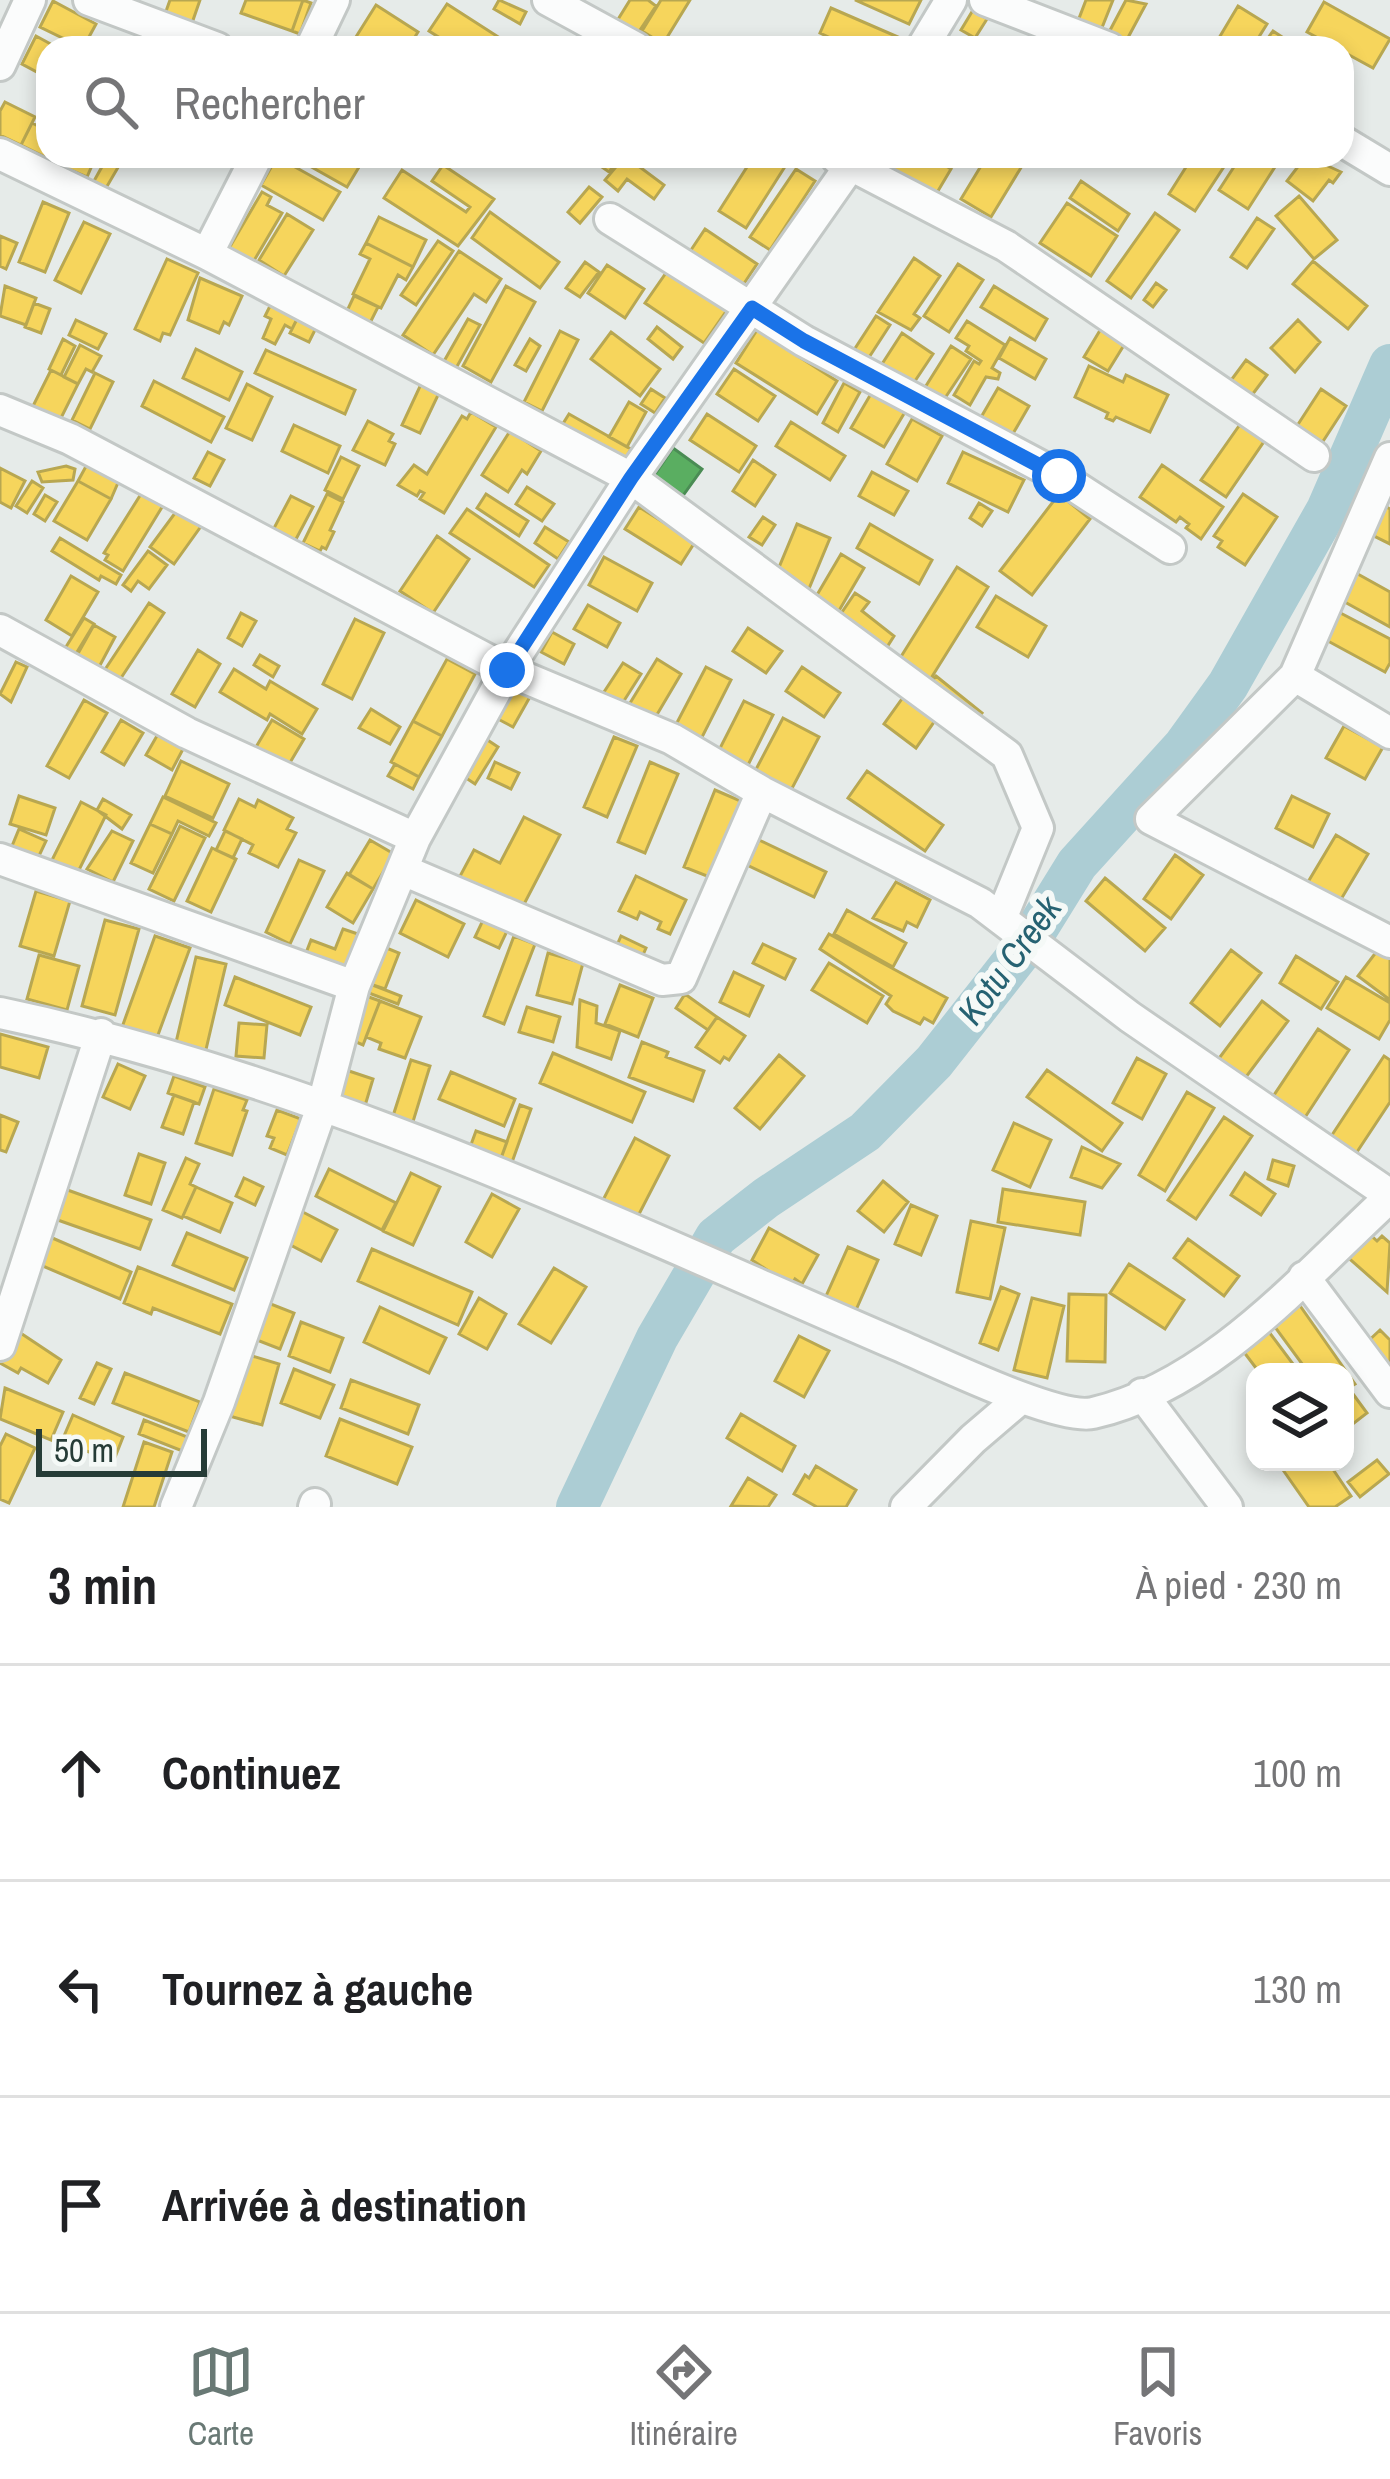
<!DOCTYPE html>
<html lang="fr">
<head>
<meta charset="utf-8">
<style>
  body { margin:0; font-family:"Archivo Narrow",sans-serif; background:#f6f6f6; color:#202124 }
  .controls { position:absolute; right:36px; bottom:36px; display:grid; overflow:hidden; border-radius:24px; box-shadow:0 6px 18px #0003 }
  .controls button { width:108px; height:108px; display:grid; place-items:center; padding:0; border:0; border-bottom:3px solid #e0e0e0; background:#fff; color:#202124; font:60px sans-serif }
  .scale { position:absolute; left:36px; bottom:30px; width:171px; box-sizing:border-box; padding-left:12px; border:6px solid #263c37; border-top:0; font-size:33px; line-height:42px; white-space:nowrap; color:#263c37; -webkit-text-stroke:9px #f5f9f7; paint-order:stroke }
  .stop { position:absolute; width:36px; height:36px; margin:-27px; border:9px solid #1a73e8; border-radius:50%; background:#fff }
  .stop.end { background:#1a73e8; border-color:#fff; box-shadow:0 3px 12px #0008 }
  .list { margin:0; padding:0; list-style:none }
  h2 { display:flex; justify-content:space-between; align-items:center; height:156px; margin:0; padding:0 48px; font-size:51px }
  h2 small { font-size:39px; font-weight:400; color:#757577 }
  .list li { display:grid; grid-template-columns:78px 1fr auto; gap:36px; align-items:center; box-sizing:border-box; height:216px; padding:0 48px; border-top:3px solid #e0e0e0 }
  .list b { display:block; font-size:45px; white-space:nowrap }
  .list em { font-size:39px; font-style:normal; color:#757577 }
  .icon { flex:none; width:66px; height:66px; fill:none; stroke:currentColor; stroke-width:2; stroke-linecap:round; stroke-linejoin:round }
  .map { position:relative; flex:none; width:1390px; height:1507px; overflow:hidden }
  .search { position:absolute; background:#fff; box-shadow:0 6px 18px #0003; left:36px; right:36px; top:36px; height:132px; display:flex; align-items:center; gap:30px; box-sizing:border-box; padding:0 42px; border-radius:36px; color:#757577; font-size:45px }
  .sheet { height:804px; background:#fff }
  nav { display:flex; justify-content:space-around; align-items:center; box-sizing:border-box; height:168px; border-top:3px solid #e0e0e0; background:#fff; font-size:33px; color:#757577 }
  nav a { display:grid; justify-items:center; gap:6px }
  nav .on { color:#697975 }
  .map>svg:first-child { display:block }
  .homes { fill:#f6d55c; stroke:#b8a751; stroke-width:3 }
  .public { fill:#5aae61; stroke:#4a8c54; stroke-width:3 }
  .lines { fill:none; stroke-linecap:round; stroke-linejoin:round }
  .river { stroke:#accdd4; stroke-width:42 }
  .minor-casing { stroke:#c3c8c6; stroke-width:36 }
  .minor { stroke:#fbfcfc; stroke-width:30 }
  .route { stroke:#1a73e8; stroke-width:15 }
  .labels { text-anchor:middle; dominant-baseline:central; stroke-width:12; stroke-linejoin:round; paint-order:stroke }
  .water-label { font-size:36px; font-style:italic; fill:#266272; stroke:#f5f9f7 }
</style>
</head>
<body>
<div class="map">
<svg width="1390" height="1507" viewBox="0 0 1390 1507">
  <rect width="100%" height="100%" fill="#e6ebe9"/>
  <!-- homes -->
  <path class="homes" d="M170,0H200L192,23L165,14Z
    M246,0H303L292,31L241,13Z
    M303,0L311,3L300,34L292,31Z
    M499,0L526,12L520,24L494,9Z
    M630,0H648L656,6L632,42L612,29Z
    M661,0H690L663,44L642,31Z
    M855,0H921L909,24Z
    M1086,0H1113L1101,30L1078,21Z
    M1126,0L1146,4L1124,45L1107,36Z
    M53,1L96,24L83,48L40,27Z
    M1324,2L1390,39L1373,68L1307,32Z
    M447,4L514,47L513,48H456L429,31Z
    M376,5L418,32L408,48H349Z
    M1238,6L1267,24L1252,48H1213Z
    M831,8L905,40L901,48H852L820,33Z
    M973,10L987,19L975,38L961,30Z
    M1273,31L1288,41L1283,48H1261Z
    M36,36L58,48H48V78L22,64Z
    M5,102L35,117L21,145L0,135V111Z
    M32,123L48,131V156H55L53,161L21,145Z
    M62,156H96L87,177L58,165Z
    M108,156L120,164L106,188L94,181Z
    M292,156H340L359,167L347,187Z
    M586,156H620L609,172Z
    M625,156L664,185L654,199L627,179L618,191L605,180Z
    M754,156H771L786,165L746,228L719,211Z
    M883,156H930L951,169L935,196L879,162Z
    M987,156H1028L991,217L961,199Z
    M1193,156H1231L1195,211L1169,194Z
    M1241,156L1280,159L1248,209L1219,190Z
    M1306,156L1341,172L1333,183L1329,180L1313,201L1287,181Z
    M277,157L340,192L323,220L261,185Z
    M443,165L494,199L458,246L384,198L402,170L466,212L470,207L432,181Z
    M796,169L815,181L770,250L750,237Z
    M1081,181L1129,214L1118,231L1070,198Z
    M589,187L602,197L580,223L568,212Z
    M262,192L271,197L267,205L282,213L252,264L228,250Z
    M1299,196L1337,240L1314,259L1276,216Z
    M43,202L69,213L45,272L19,262Z
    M1067,203L1117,236L1091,276L1040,243Z
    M490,212L559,262L540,288L472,238Z
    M1155,213L1179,230L1131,298L1107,281Z
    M287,214L313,230L284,276L259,260Z
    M379,217L426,240L413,267L366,243Z
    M1257,218L1274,229L1247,268L1231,257Z
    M84,222L110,234L81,293L55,280Z
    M705,229L757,264L741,288L689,253Z
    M0,236L17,243L6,269L0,266Z
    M438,241L453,251L416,305L401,295Z
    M366,243L413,267L406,280L398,275L381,308L353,294L370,259L360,254Z
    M459,251L501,279L486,302L474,294L433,355L403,335Z
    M914,258L940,276L914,314L920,318L911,330L878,312Z
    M167,259L198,273L170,335L163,333L160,341L135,329Z
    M1313,261L1367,306L1348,329L1293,284Z
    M585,262L599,272L580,297L566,288Z
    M958,264L983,280L949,332L924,316Z
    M607,265L644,289L625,318L588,293Z
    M668,270L727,310L704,343L645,303Z
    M200,278L242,296L229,325L224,322L219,333L188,320Z
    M1156,283L1166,290L1153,307L1144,300Z
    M5,286L36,298L26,325L0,316Z
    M506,286L535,302L491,382L463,366Z
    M994,286L1047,319L1035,340L981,307Z
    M354,296L378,307L369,325L346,313Z
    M34,303L50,309L41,333L25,327Z
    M271,304L298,317L292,329L285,325L275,344L263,338L271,319L265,316Z
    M876,316L890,325L866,362L852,353Z
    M298,317L317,326L309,342L290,333Z
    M468,319L480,325L455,370L443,363Z
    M76,320L106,334L98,349L69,335Z
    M1298,320L1320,342L1295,372L1271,348Z
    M967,321L1005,345L992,368L1000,373L998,379L986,377L970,405L954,395L974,361L979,364L981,361L966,351L969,346L956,338Z
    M1105,322L1129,337L1108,371L1084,357Z
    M657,327L682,347L673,359L648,339Z
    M757,330L837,381L817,414L736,363Z
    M560,331L578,340L542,411L524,402Z
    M611,332L660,369L640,396L591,359Z
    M902,333L933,354L913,384L882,364Z
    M1010,338L1046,359L1035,379L999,358Z
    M63,339L75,346L61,375L49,369Z
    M530,339L540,346L526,371L515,365Z
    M80,345L101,356L92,372L86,369L78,384L64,377Z
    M951,346L971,359L943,401L924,389Z
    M196,349L242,372L229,400L183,378Z
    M266,350L355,390L345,414L255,373Z
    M1246,360L1267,375L1249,399L1229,383Z
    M1089,366L1123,382L1126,375L1168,395L1150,432L1116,417L1113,421L1106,418L1108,413L1075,397Z
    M734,369L775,396L758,421L717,394Z
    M51,370L78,384L59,422L32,408Z
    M95,373L113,382L90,429L72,420Z
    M154,381L224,417L211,442L142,406Z
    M422,382L440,391L420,433L402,425Z
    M844,383L860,392L838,432L823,423Z
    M247,384L272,397L252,440L226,428Z
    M998,388L1029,406L1011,437L980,419Z
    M651,389L665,398L655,413L641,404Z
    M1321,389L1346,406L1318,449L1293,432Z
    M872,392L905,412L884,447L851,428Z
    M629,402L646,412L627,447L609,437Z
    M471,412L496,427L444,513L420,499L424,493L420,491L417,496L398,485L414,465L427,474L462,416L467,419Z
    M569,414L631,449L622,465L559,430Z
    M707,414L756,446L739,472L690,440Z
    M912,419L942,436L917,481L887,464Z
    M368,421L393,434L389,441L395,444L385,465L353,450Z
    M791,422L845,456L830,480L776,446Z
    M1241,423L1265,440L1226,497L1201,480Z
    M294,425L340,446L328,473L282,451Z
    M510,431L541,451L527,474L522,470L508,492L482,475Z
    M208,452L224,460L210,486L194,478Z
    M963,452L1024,480L1008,512L948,483Z
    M341,457L359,466L343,499L325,490Z
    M90,459L123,471L111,499L78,481Z
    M753,460L775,475L755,506L733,491Z
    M1162,465L1223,507L1201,539L1186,528L1189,524L1180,517L1176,522L1140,497Z
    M66,466L75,469L73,480L42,482L38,472Z
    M0,468L25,481L11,508L0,502Z
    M872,472L908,491L894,515L859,496Z
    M32,481L43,488L27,513L16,506Z
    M78,481L111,499L87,540L54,521Z
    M146,486L167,499L123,571L105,560L108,555L104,553Z
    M527,487L554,504L542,521L516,504Z
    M327,494L343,502L330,530L334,532L326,549L322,547L320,551L303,543Z
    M486,494L528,521L519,536L477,508Z
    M1059,494L1090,519L1032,595L1000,571Z
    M1243,494L1277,517L1245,565L1218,547L1222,541L1214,536Z
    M45,495L57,502L45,521L34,514Z
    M291,496L313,507L295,541L273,530Z
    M979,503L992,511L982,526L970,518Z
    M181,505L204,522L174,564L150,547Z
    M1383,505L1390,509V544L1368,533Z
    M639,507L695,542L681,564L625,529Z
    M467,509L549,565L534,587L450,533Z
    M763,517L775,525L762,545L749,537Z
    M797,524L830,538L808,591L775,577Z
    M870,524L932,560L919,584L857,548Z
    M545,527L569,542L558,559L535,543Z
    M437,536L469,559L433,613L400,591Z
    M60,538L121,575L116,584L101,576L99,580L52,551Z
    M148,551L167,565L149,589L138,581L131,591L123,585Z
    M841,554L864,568L837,614L814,600Z
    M604,557L652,583L637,611L589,585Z
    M957,567L988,587L928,683L897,663Z
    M1347,568L1390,592V627L1332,595Z
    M71,576L98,592L72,636L46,620Z
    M855,593L869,602L862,611L894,636L882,655L838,618Z
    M996,596L1046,626L1028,657L977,627Z
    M149,603L164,613L119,681L104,671Z
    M588,605L620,623L607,647L574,629Z
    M1329,607L1390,639V663L1385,672L1315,634Z
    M241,613L256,621L242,646L228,638Z
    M84,618L94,624L74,657L64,650Z
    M355,619L384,633L352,699L323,684Z
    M94,625L115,637L98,669L76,657Z
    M748,628L782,651L766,673L733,651Z
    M552,632L574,644L564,664L541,652Z
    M198,650L220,664L195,707L172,694Z
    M260,655L279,666L273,677L254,665Z
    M447,659L475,674L442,736L413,721Z
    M657,659L681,674L652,723L627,708Z
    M16,662L27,667L11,702L0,694Z
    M623,663L641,674L620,707L602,695Z
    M706,667L731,680L697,747L671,734Z
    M802,667L840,693L824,717L786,691Z
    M234,669L266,689L270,681L317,709L302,734L270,714L267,720L220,692Z
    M936,676L982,713L972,725L926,688Z
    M514,685L531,695L513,727L496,718Z
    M904,696L936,719L916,748L884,724Z
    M84,700L107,713L69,778L47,766Z
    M744,701L773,715L744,773L715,758Z
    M371,709L400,727L390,744L359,728Z
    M783,718L819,737L789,794L753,775Z
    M121,720L143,733L124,765L102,752Z
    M272,720L304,739L285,771L253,752Z
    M413,721L442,736L419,777L391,762Z
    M1344,726L1383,747L1365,779L1326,758Z
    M158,734L183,749L172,770L146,755Z
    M483,737L498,747L475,784L460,774Z
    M614,737L637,746L607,817L584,807Z
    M181,761L229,784L213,818L165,796Z
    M495,762L519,773L511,789L488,778Z
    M650,762L678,774L645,853L618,842Z
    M395,764L419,777L413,789L388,776Z
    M867,771L943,825L925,851L848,798Z
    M715,790L743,802L712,878L684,867Z
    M19,796L55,808L46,835L10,824Z
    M1292,796L1329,814L1313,847L1276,828Z
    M163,797L216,823L209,836L178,821L172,834L150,824Z
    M103,799L131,815L122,829L97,810Z
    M239,799L255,807L258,800L293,818L287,829L296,833L278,867L249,853L253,845L224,830Z
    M81,802L106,815L78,872L52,860Z
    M524,817L560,835L521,910L459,878L474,850L500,863Z
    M150,824L172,834L153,873L131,863Z
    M180,826L205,838L174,901L149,889Z
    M19,829L46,841L38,858L12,846Z
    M112,831L133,841L113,882L87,869Z
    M225,831L242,839L233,858L216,850Z
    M1336,835L1368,854L1340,901L1308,882Z
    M370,840L394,854L373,889L349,875Z
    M759,840L826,872L814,897L747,865Z
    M212,848L236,859L211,912L187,901Z
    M1175,855L1203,875L1171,919L1144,899Z
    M299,860L324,871L290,944L266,932Z
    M347,873L373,889L353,923L327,907Z
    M636,876L686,900L670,934L658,929L661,922L640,912L637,919L619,911Z
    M1105,878L1165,928L1145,951L1086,901Z
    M896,882L930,900L917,927L907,922L903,931L873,918Z
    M36,891L70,901L54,956L20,946Z
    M416,900L464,924L448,957L400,933Z
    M847,910L906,943L893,967L834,934Z
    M484,918L508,929L499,948L475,937Z
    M105,920L139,929L115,1015L82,1006Z
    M343,929L361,935L348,969L306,953L311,940L335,949Z
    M829,934L947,998L933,1023L924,1018L920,1024L893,1011L886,1004L891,996L820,949Z
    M155,936L190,948L155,1043L121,1030Z
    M514,936L535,944L504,1024L484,1016Z
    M621,936L646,948L639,964L614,952Z
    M763,944L795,959L785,979L753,963Z
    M384,947L399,953L385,989L370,984Z
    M1380,947L1390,954V1000L1358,976Z
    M1231,950L1261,973L1220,1026L1191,1003Z
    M548,953L583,963L572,1004L537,995Z
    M39,955L79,966L67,1010L27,999Z
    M1296,956L1338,982L1321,1009L1280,983Z
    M196,957L226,964L204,1058L174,1051Z
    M829,963L883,996L867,1023L812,990Z
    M734,972L763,986L749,1016L720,1002Z
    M235,977L311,1007L300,1035L225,1005Z
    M1346,977L1390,1003V1020L1379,1039L1327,1008Z
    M370,984L401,996L398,1004L366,992Z
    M620,985L653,998L638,1037L605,1024Z
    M685,994L717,1017L708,1030L676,1008Z
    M366,996L380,1001L363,1045L349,1039Z
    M580,1000L597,1006L596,1023L620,1031L611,1059L577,1047Z
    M380,1001L421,1017L405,1058L379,1049L381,1043L366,1037Z
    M1262,1001L1288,1021L1243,1081L1217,1061Z
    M527,1007L560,1017L553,1042L519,1032Z
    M717,1017L745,1036L729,1060L724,1057L720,1063L696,1047Z
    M239,1023L267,1025L264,1058L236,1056Z
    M1318,1029L1349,1050L1300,1125L1268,1104Z
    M0,1034L48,1047L39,1078L0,1067Z
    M642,1042L668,1052L666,1057L704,1071L693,1101L629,1077Z
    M553,1053L645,1092L632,1122L540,1083Z
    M779,1055L804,1076L760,1129L735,1108Z
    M1384,1056L1390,1060V1102L1353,1158L1328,1141Z
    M1137,1058L1166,1074L1142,1119L1113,1103Z
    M411,1060L430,1066L412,1125L392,1119Z
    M118,1064L145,1076L130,1109L103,1097Z
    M343,1069L373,1079L364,1109L333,1099Z
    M1047,1070L1122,1123L1102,1151L1027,1097Z
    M451,1072L515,1099L504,1126L439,1099Z
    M174,1076L205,1087L199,1104L168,1093Z
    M214,1089L247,1100L243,1110L247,1111L232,1155L196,1143Z
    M1187,1092L1214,1108L1165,1191L1139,1175Z
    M174,1095L194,1102L183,1134L162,1127Z
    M520,1105L531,1109L511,1165L500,1161Z
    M277,1110L301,1119L287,1155L270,1148L274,1138L267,1136Z
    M0,1115L18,1122L6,1152L0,1150Z
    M1224,1117L1252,1136L1196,1219L1168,1200Z
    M1014,1123L1051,1140L1030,1187L993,1170Z
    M476,1131L507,1142L500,1161L469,1150Z
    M635,1138L669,1156L637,1218L603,1200Z
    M1082,1147L1120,1164L1102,1188L1071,1177Z
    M139,1154L165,1163L151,1204L125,1195Z
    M186,1158L199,1164L190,1184L196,1187L182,1218L163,1210Z
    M1273,1160L1294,1166L1288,1186L1268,1179Z
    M329,1169L396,1203L382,1230L316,1196Z
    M411,1173L440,1187L413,1245L383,1231Z
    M1245,1173L1275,1194L1261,1215L1231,1195Z
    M244,1178L263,1187L255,1205L236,1196Z
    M883,1181L908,1202L884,1232L858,1211Z
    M196,1187L232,1203L220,1232L183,1216Z
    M62,1188L151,1220L140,1249L52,1218Z
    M1003,1189L1085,1202L1080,1235L998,1222Z
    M492,1194L519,1209L492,1257L466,1242Z
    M911,1205L937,1216L921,1255L895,1244Z
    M299,1210L337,1230L321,1261L283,1241Z
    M971,1221L1005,1228L990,1299L957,1292Z
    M769,1228L818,1255L802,1284L795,1279L791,1286L752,1260Z
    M1364,1229L1377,1241L1382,1236L1390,1243L1387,1292L1343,1253Z
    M187,1233L247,1258L234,1290L173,1265Z
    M50,1237L131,1272L120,1299L38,1264Z
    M1188,1239L1239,1276L1224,1296L1174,1258Z
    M848,1247L878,1260L852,1319L822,1305Z
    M372,1249L472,1292L458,1325L358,1281Z
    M1129,1264L1184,1300L1165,1329L1110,1293Z
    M138,1267L232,1304L220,1334L153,1308L151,1314L124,1303Z
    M554,1268L586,1287L551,1343L519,1324Z
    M1001,1287L1019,1294L998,1350L980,1343Z
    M1069,1294L1106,1295L1105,1362L1067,1361Z
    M479,1298L506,1314L487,1349L459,1334Z
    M1032,1298L1064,1306L1047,1378L1014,1370Z
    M258,1299L294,1313L280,1349L244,1335Z
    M1296,1300L1355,1384L1345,1390V1372H1308L1264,1312Z
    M380,1307L446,1338L429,1373L364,1342Z
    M1260,1320L1299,1372H1259L1234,1339Z
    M301,1322L343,1338L330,1372L289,1356Z
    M16,1330L61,1360L48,1383L21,1368L18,1373L0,1363Z
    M1380,1330L1390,1340V1366L1372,1383L1349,1359Z
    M799,1336L829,1351L804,1397L775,1381Z
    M239,1352L279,1364L262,1425L222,1414Z
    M97,1363L111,1369L94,1404L80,1398Z
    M294,1369L334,1385L320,1418L281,1403Z
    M125,1373L200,1402L189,1432L113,1403Z
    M351,1380L419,1405L408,1434L341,1408Z
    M5,1388L63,1412L51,1440L0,1419Z
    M1353,1394L1367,1413L1345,1430V1400Z
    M741,1414L795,1446L782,1471L727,1438Z
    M73,1415L123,1437L114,1460L61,1443Z
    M340,1419L412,1447L397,1484L326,1456Z
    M144,1420L190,1438L185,1452L139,1434Z
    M6,1434L35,1448L9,1503L0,1499V1446Z
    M144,1442L172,1452L154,1507H123Z
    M1377,1460L1389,1474L1360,1497L1348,1482Z
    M1295,1462H1328L1351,1496L1335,1507H1309L1283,1470Z
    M816,1466L856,1490L846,1507H817L794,1494L805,1475L809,1478Z
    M748,1478L776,1495L768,1507L731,1506Z"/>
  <!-- public -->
  <path class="public" d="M673,448L702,469L682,497L653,477Z"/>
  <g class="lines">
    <!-- river -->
    <path class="river" d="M577,1507L657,1338L716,1237L766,1198L865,1132L934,1062L1030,940L1077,864L1184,746L1228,685L1327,510L1390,365"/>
    <!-- minor casing -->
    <g class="minor-casing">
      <path id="minor" d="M89,0L217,48
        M548,0L636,48
        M985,0L1109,48
        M311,48L334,0
        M922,48L951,0
        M0,65L30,0
        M1342,141L1390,170
        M0,154L207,254L631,478L1007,755L1038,828L1001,919
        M837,158L1006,246L1314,456
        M610,219L804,341L1059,476L1170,548
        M207,254L257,156
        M0,410L70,439L507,670L672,739L762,792L980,903L1130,1017L1390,1195
        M1390,458L1295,676L1151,819L1390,942
        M0,630L187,733L415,838
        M1295,676L1390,733
        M0,859L354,986
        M403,870L662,980L681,978L762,792
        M0,1013C314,1079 605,1219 898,1345C936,1361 1058,1421 1093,1413C1211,1386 1304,1276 1390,1197
        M1304,1277L1390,1392
        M0,1345L101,1034
        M1142,1394L1227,1507
        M176,1507L219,1402L323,1104L354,986L415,838L507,670L631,478L857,156
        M314,1507L315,1504
        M906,1507L973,1439L1021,1398"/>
    </g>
    <!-- minor -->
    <use href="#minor" class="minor"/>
  </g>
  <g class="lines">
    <!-- route -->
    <path class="route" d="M507,670L631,478L752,308L804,341L1059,476"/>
  </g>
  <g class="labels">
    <!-- water labels -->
    <g class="water-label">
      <text transform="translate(1009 960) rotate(-54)">Kotu Creek</text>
    </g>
  </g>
</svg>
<div class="controls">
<button><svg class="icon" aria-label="layers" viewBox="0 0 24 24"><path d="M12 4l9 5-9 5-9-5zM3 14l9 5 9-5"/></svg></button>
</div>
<div class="scale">50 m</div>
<div class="stop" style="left:1059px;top:476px"></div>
<div class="stop end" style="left:507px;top:670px"></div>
<div class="search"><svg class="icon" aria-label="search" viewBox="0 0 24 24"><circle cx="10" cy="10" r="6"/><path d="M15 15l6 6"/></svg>Rechercher</div>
</div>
<section class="sheet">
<h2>3 min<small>À pied · 230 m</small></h2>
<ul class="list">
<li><svg class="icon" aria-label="ahead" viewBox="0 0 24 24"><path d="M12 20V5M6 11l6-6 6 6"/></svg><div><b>Continuez</b></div><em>100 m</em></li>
<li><svg class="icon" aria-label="left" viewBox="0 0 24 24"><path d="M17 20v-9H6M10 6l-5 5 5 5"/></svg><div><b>Tournez à gauche</b></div><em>130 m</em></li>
<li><svg class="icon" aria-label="arrive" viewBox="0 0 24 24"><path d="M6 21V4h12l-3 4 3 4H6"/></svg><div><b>Arrivée à destination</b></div></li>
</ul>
</section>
<nav>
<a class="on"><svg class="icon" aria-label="map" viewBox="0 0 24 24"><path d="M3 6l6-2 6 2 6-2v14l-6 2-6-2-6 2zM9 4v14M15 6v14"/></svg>Carte</a>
<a><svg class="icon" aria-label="directions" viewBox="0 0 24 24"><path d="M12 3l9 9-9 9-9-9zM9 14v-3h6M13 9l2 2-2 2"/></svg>Itinéraire</a>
<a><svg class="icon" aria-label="saved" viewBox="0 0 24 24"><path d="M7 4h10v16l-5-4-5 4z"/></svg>Favoris</a>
</nav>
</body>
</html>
